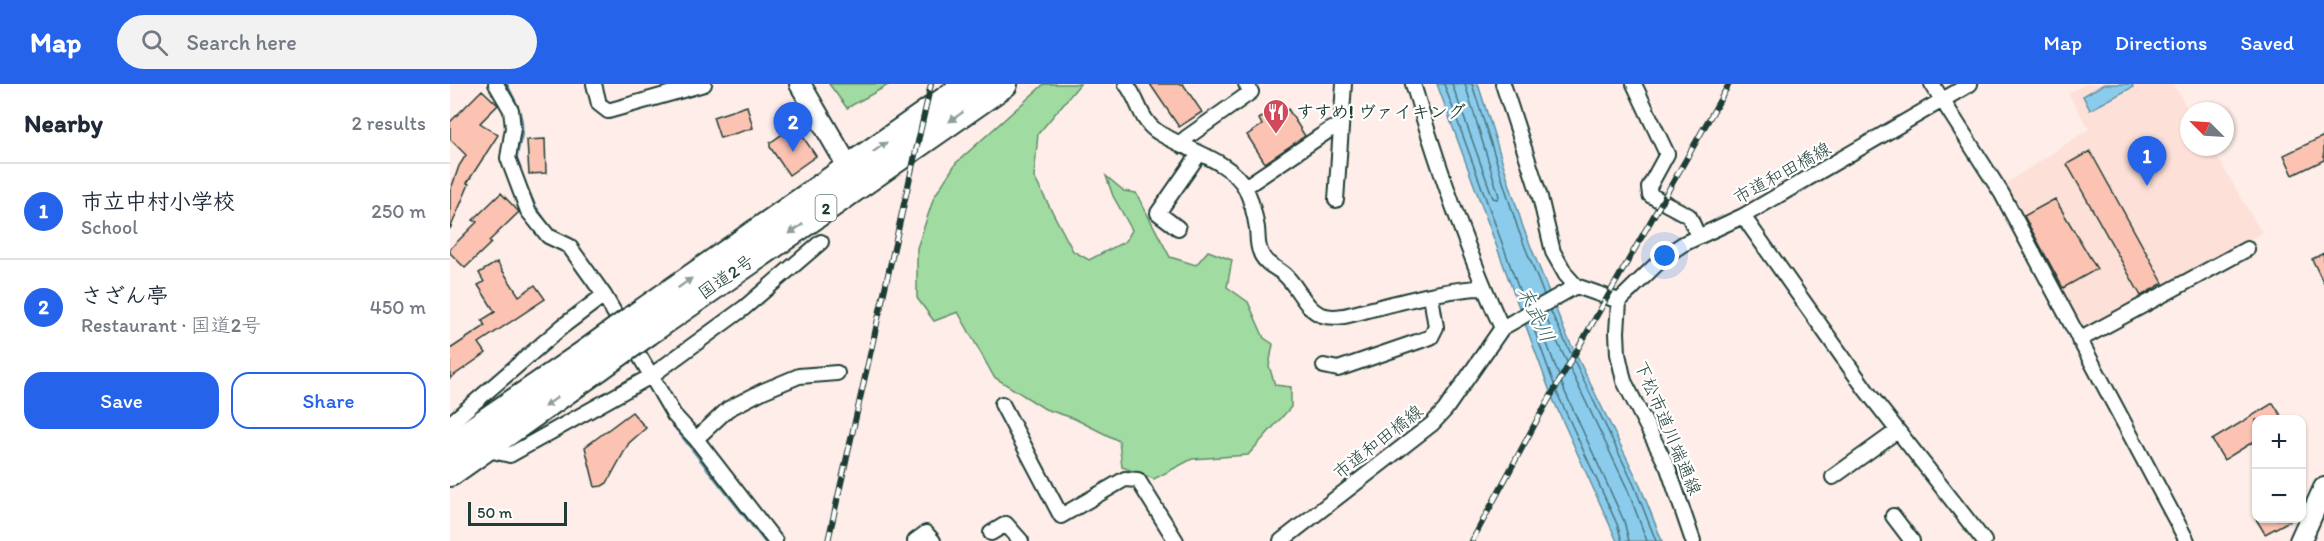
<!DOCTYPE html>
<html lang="en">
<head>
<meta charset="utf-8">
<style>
  body { margin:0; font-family:Itim,"Klee One",sans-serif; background:#f2f2f3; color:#1f2937 }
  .controls { position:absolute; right:18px; bottom:18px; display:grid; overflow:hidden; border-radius:12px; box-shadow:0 2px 4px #0004 }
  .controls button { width:54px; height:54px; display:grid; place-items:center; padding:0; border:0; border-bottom:2px solid #e0e1e3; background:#fff; color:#1f2937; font:30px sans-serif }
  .compass { position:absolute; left:1730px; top:18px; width:54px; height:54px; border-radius:50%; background:#fff; box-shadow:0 2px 4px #0004; rotate:294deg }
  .scale { position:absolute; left:18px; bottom:15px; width:99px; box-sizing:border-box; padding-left:6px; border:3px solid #1f3d34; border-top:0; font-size:16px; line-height:21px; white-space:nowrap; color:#1f3d34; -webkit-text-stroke:4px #fff; paint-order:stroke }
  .you { position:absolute; left:1215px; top:172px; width:21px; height:21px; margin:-15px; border:4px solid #fff; border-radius:50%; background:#1a73e8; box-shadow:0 0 0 9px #1a73e833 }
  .badge { display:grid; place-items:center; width:39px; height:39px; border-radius:50%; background:#2563eb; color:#fff; font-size:20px; font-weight:700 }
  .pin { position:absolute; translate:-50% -50px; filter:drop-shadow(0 2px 3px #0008) }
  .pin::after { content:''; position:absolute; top:32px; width:21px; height:18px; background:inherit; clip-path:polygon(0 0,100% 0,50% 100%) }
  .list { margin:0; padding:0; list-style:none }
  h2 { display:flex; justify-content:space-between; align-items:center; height:78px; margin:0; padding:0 24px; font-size:26px }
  h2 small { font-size:20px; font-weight:400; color:#747a83 }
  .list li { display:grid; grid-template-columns:39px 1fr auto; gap:18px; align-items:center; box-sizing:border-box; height:96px; padding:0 24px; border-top:2px solid #e0e1e3 }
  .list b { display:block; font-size:22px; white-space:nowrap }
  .list p { margin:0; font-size:20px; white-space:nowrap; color:#747a83 }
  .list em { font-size:20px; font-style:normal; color:#747a83 }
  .actions { display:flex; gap:12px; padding:18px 24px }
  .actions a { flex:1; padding:14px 0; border:2px solid #2563eb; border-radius:18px; text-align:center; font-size:21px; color:#2563eb }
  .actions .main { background:#2563eb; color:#fff }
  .icon { flex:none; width:33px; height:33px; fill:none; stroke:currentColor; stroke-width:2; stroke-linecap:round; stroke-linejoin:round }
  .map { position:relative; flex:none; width:1874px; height:457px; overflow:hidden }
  header { display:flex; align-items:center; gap:36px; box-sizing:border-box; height:84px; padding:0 30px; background:#2563eb; color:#fff }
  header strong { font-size:28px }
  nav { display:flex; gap:33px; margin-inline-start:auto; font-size:21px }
  .search { width:420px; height:54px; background:#f2f2f3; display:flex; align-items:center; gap:15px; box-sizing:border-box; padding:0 21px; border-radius:33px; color:#747a83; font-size:22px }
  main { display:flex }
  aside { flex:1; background:#fff }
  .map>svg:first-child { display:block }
  .built { fill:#fde0d8 }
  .green { fill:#a0dba1; stroke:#608c6a; stroke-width:1.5 }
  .water { fill:#8bcbec; stroke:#6092a2; stroke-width:1.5 }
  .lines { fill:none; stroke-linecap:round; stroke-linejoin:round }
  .shore { stroke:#4a767e; stroke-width:1.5 }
  .stream { stroke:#6092a2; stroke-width:4 }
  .building { fill:#fcc3b3; stroke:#1f3d34; stroke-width:1.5 }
  .street-casing { stroke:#1f3d34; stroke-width:18 }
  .secondary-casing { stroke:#1f3d34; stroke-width:24 }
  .highway-casing { stroke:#1f3d34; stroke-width:30 }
  .street { stroke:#fff; stroke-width:14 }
  .secondary { stroke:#fff; stroke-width:20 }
  .highway { stroke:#fff; stroke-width:26 }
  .rail-casing { stroke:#1f3d34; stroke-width:6 }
  .rail { stroke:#fff; stroke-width:4; stroke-dasharray:11; stroke-linecap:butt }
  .highway-bridge-casing { stroke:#1f3d34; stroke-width:30; stroke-linecap:butt }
  .highway-bridge { stroke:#fff; stroke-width:26 }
  .oneway { fill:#8f9e9a }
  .labels { text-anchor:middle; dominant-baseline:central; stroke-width:4.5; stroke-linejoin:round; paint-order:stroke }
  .shield { fill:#fff; stroke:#627771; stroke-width:1.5 }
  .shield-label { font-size:16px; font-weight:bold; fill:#1f3d34 }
  .poi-label { font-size:18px; font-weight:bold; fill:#1f3d34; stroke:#fff; text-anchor:start }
  .street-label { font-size:18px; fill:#1f3d34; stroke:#fff }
  .water-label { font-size:20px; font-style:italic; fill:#3a6062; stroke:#fff }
</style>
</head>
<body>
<header>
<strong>Map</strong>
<div class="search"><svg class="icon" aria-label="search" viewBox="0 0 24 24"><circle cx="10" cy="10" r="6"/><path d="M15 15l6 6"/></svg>Search here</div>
<nav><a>Map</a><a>Directions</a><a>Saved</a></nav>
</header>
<main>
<aside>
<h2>Nearby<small>2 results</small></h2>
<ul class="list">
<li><span class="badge">1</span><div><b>市立中村小学校</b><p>School</p></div><em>250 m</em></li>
<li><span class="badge">2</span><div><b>さざん亭</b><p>Restaurant · 国道2号</p></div><em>450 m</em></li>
</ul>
<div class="actions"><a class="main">Save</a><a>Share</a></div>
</aside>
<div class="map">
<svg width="1874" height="457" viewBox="0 0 1874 457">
  <rect width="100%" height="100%" fill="#feede8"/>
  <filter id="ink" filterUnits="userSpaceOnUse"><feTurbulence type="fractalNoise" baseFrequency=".0167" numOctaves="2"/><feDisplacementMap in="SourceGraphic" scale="12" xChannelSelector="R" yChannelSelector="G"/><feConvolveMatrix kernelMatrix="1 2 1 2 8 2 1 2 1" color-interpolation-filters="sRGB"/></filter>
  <g filter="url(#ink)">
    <!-- built -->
    <path class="built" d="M1636,0H1723L1739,27V63H1761L1812,149L1629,245L1552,102L1639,45L1618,9Z"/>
    <!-- green -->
    <path class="green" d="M379,0H440L397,24Z
      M594,0H630L588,50L584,93L623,167L639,176L676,157L682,146L663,112L656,92L674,107L686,109L720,173L746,181L758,167L782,176L777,203L798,218L814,254L823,260L819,282L825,301L841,303V323L798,371L742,375L704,395L672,383L669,357L623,334L595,325L544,293L508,228L484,237L467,214V164L484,113L506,79Z"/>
    <!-- water -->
    <path class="water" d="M987,0H1028L1073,143L1115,248L1189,399L1212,457H1167L1102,313Z
      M1654,0H1682L1683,3L1640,26L1633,12Z"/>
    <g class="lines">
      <!-- shore -->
      <path class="shore" d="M994,0L1075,222
        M1002,0L1043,114L1047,115L1049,112L1015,0
        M1022,0L1068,145L1094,211
        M1100,226L1184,401L1206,457
        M1094,230L1177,404L1197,457
        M1087,233L1115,308L1174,437L1179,457
        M1081,237L1108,311L1167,440L1172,457"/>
      <!-- stream -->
      <path class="stream" d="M56,0C64,16 74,32 71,51C69,62 65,67 66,79
        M77,105L85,123L104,150
        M206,314L216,331L315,457"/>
    </g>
    <!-- building -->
    <path class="building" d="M700,0H733L752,28L729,43Z
      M32,6L48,21L30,39L48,51L17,99L19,100L0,145V108L9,82L16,71L0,55V38Z
      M297,22L303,44L270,54L263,33Z
      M838,25L855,52L815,79L797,51L812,41L809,35L820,28L825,34Z
      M345,41L366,72L339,91L320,63V59Z
      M1874,52V76L1843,91L1834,71Z
      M95,55L96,89L79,90L77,56Z
      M1640,67L1713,199L1691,212L1617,80Z
      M51,109L69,128L39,157L41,159L15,184L0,169V165L27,138L23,136Z
      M1605,115L1647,185L1613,204L1574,132Z
      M1874,169V200L1862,175Z
      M47,178L69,212L85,201L95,215L29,259L36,269L0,294V265L35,242L32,236L45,228L28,201L34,198L29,189Z
      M1823,319L1834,336H1806V356L1774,376L1762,356Z
      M182,328L196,344L179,359L157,399L152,402L145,403L135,363Z
      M1806,435H1843L1815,450Z"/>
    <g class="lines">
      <!-- street casing -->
      <g class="street-casing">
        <path id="street" d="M46,0L61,26L63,44L58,74L78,127L98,152L119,162L154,211L224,331L246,355L325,457
          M144,0L149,20L158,27L254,0
          M676,0C688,14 690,35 705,46C731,65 781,75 796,105C801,116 805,132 807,144C808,152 807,160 810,167C814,180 826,183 835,191C848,203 856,226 872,231C888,237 911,227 926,224C958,216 1002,204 1034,204
          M963,0C988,82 1016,166 1052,244
          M1053,0L1090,113L1103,168L1116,191L1126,202L1169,217L1167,248L1168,270L1174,297L1218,384L1243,457
          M1184,0L1217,70L1199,103L1200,111L1239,132L1248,152
          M1482,0L1552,110L1737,457
          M732,62L736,54L801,8L796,0
          M795,103L881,45L890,42
          M886,116L894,0
          M1293,132L1416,306L1534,457
          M728,144L708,129L749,70
          M1169,217L1215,172L1233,160L1293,132L1520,0
          M1629,256L1797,165
          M874,282L888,285L981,253L986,243L981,212
          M552,320L611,432L675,395L688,396L726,457
          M0,345L3,337L113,242L154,211
          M246,355L278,325L313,307L349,292L387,289
          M34,365L60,371L201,292L294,224L371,158
          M1383,393L1447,347
          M1443,432L1462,457
          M541,449L556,440L571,457
          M465,457L476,449L483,457
          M831,457L982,340L995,326L1052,244L1126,202"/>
      </g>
      <!-- secondary casing -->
      <g class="secondary-casing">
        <path id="secondary" d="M350,0L406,96
          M1850,457L1874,404"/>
      </g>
      <!-- highway casing -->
      <g class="highway-casing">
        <path id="highway" d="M187,232L519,0
          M198,248L554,0
          M0,362L136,269
          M0,389L148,284"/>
      </g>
      <!-- street -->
      <use href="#street" class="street"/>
      <!-- secondary -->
      <use href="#secondary" class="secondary"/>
      <!-- highway -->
      <use href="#highway" class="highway"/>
      <!-- rail casing -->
      <g class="rail-casing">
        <path id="rail" d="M378,457L481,0
          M1022,457L1086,338L1279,0"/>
      </g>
      <!-- rail -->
      <use href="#rail" class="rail"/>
      <!-- highway-bridge casing -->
      <g class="highway-bridge-casing">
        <path id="highway-bridge" d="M136,269L187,232
          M148,284L198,248"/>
      </g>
      <!-- highway-bridge -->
      <use href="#highway-bridge" class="highway-bridge"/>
    </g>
    <!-- one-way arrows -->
    <defs><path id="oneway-solid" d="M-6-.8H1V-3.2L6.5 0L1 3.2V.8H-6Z" transform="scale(1.5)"/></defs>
    <g class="oneway">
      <use href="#oneway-solid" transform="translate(506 33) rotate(145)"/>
      <use href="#oneway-solid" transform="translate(430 63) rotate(-35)"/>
      <use href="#oneway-solid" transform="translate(346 145) rotate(145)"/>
      <use href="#oneway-solid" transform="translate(235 199) rotate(-35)"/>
      <use href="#oneway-solid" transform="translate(101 318) rotate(144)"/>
    </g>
  </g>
  <!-- icons -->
  <defs>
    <g id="restaurant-pin" transform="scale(1.35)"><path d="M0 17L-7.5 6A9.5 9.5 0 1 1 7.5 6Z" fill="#d1495b" stroke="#fff"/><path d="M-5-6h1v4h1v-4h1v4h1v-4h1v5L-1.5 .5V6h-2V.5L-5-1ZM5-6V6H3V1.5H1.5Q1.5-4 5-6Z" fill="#fff"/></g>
  </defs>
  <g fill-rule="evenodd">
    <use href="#restaurant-pin" x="826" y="28"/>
  </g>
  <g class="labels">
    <!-- shield labels -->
    <rect class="shield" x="365.5" y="111" width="21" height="26" rx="4.5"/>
    <g class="shield-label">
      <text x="376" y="124">2</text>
    </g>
    <!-- poi labels -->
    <g class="poi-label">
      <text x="846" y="28">すすめ! ヴァイキング</text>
    </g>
    <!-- street labels -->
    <g class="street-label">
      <text transform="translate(1332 89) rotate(-29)">市道和田橋線</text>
      <text transform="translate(276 193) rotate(-35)">国道2号</text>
      <text transform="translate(1218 344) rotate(67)">下松市道川端通線</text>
      <text transform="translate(928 358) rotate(-38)">市道和田橋線</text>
    </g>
    <!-- water labels -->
    <g class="water-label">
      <text transform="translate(1086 230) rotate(64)">末武川</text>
    </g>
  </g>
</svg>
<div class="controls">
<button>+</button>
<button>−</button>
</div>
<svg class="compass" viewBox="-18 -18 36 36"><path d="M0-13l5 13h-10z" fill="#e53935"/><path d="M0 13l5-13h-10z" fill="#747a83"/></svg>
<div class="scale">50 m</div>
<div class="you"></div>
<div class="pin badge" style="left:1697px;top:102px">1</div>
<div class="pin badge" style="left:343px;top:68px">2</div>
</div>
</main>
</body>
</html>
